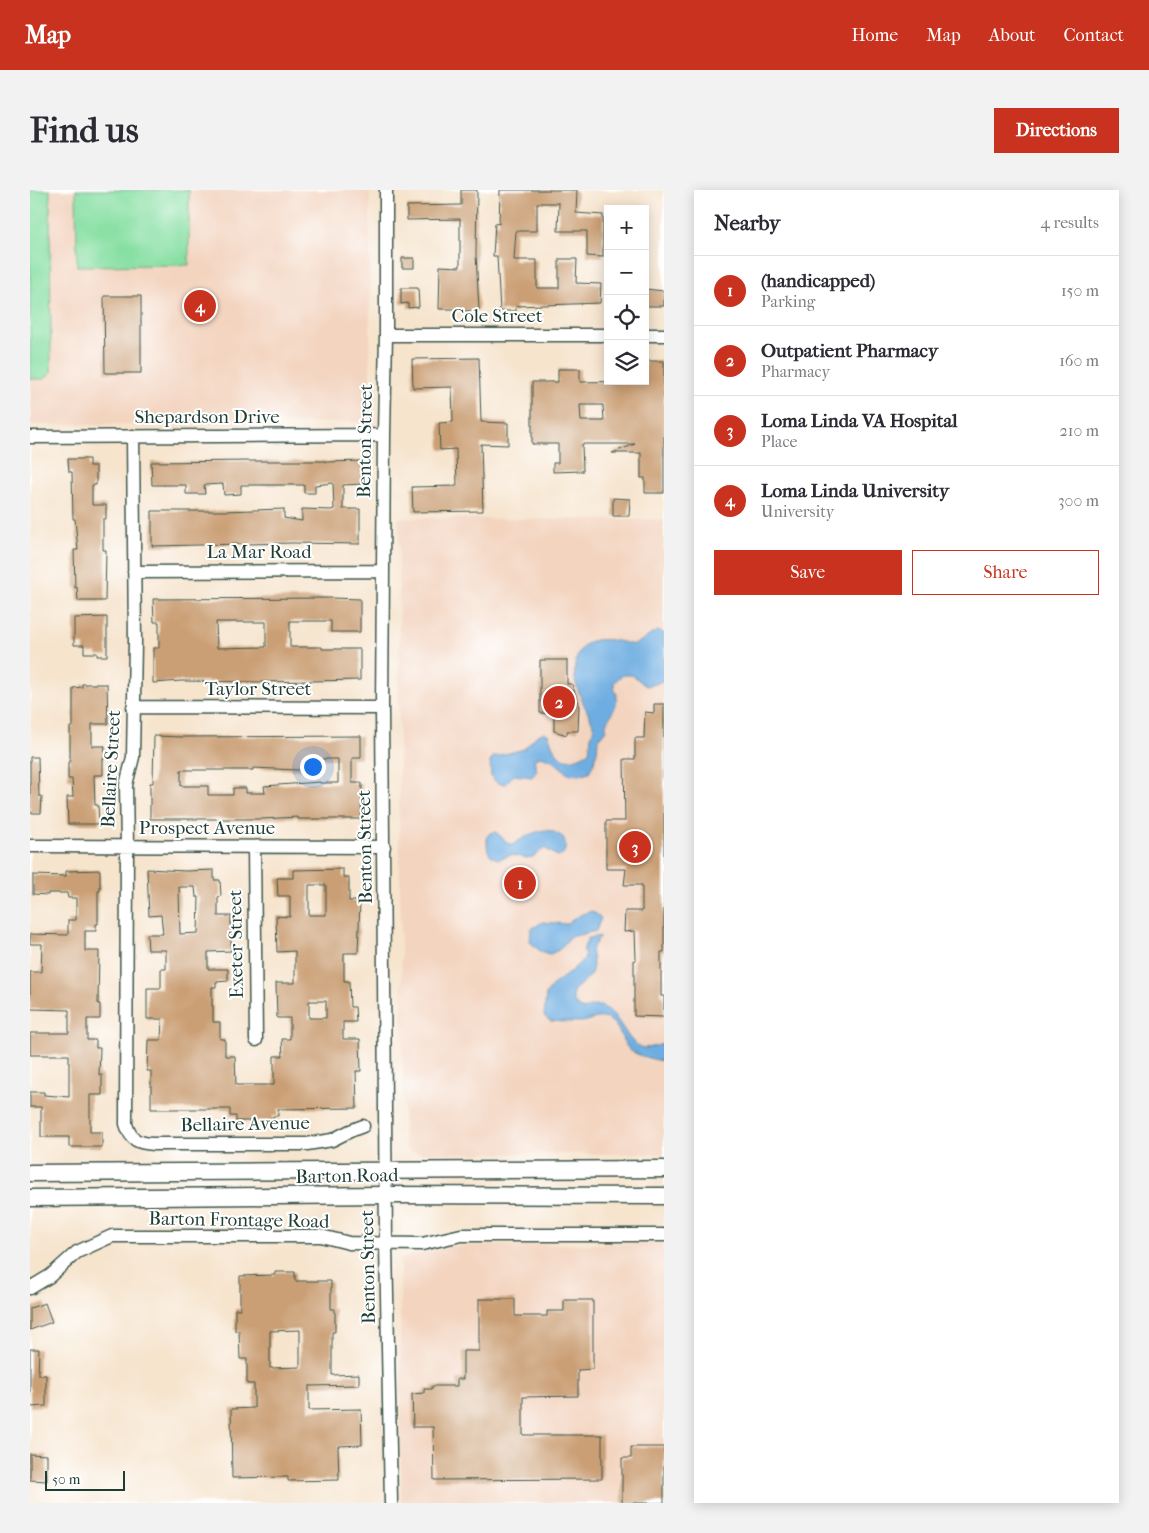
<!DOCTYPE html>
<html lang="en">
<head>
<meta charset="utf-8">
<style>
  body { margin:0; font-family:"IM FELL French Canon",serif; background:#f2f2f3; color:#2b2b33 }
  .controls { position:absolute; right:15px; top:15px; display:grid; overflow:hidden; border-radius:0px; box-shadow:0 2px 12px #0003 }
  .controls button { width:45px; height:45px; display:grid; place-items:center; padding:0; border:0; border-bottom:1px solid #e1e1e2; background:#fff; color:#2b2b33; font:25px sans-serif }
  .scale { position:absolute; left:15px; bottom:12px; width:80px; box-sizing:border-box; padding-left:5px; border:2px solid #1f3d34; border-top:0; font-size:14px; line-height:18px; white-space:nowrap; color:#1f3d34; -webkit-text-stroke:4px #fff; paint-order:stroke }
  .you { position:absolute; left:282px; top:576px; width:18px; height:18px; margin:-12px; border:4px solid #fff; border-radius:50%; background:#1a73e8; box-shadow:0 0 0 8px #1a73e833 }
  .badge { display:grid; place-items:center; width:32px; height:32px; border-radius:50%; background:#c8321e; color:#fff; font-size:16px; font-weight:700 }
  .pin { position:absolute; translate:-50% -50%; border:2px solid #fff; box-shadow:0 1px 5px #0006 }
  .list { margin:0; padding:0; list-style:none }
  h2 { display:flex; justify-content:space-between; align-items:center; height:65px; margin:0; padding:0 20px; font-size:21px }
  h2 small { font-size:16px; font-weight:400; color:#7c7c81 }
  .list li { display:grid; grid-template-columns:32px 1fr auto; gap:15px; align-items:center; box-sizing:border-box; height:70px; padding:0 20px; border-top:1px solid #e1e1e2 }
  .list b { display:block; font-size:19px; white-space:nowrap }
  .list p { margin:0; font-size:16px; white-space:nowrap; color:#7c7c81 }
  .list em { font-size:16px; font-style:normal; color:#7c7c81 }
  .actions { display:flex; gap:10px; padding:15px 20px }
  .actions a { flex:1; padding:11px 0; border:1px solid #c8321e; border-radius:0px; text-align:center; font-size:18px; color:#c8321e }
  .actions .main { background:#c8321e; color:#fff }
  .icon { flex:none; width:28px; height:28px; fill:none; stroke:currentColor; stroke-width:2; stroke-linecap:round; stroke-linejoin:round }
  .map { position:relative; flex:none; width:634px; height:1313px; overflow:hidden; border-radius:0px }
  header { display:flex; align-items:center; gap:30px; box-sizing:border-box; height:70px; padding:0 25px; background:#c8321e; color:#fff }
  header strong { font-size:24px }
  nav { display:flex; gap:28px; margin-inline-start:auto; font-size:18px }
  .intro { display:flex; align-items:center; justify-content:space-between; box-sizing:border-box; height:120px; padding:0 30px }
  h1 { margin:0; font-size:35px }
  .button { padding:12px 22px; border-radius:0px; background:#c8321e; color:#fff; font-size:18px; font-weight:700 }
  main { display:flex; gap:30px; padding:0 30px }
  aside { flex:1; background:#fff; border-radius:0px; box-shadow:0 2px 12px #0003 }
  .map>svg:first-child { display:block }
  .built { fill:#f3d4bf }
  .green { fill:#87dfa3; stroke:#538e6c }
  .water { fill:#6eade1; stroke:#46758a }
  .building { fill:#ca9f74; fill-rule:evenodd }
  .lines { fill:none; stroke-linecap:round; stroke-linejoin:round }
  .minor-casing { stroke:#3f564b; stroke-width:15 }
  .major-casing { stroke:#3f564b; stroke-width:19 }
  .minor { stroke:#fff; stroke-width:12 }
  .major { stroke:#fff; stroke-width:16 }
  .labels { text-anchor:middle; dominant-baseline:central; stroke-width:4; stroke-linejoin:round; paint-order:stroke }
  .street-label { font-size:19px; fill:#1f3d34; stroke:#fff }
</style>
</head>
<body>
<header>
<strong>Map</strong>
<nav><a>Home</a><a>Map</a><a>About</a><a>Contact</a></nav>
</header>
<div class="intro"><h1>Find us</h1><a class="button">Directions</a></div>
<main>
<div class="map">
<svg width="634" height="1313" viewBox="0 0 634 1313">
  <rect width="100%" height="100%" fill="#fff"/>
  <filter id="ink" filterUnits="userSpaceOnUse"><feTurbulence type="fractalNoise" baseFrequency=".02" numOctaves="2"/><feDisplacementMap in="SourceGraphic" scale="10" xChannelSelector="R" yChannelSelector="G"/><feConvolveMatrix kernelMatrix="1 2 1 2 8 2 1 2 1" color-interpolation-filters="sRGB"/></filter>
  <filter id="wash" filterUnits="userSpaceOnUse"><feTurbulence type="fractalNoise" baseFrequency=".0096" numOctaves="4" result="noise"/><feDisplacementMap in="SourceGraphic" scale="20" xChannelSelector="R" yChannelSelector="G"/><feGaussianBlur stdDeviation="1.12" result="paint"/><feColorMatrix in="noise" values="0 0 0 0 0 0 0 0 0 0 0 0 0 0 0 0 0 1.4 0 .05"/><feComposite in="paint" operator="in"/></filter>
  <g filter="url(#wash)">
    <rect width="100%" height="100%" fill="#f6e4cd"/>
    <!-- built -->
    <path class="built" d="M0,0H340V232L0,235Z
      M369,328L634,330V964L386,963L378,961L374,954L369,631Z
      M634,1053V1313H371L370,1070L378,1066L404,1061L419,1056Z"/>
    <!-- green -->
    <path class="green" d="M0,0H20L21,183L14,189H0Z
      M46,0H159V75L47,76Z"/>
    <!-- water -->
    <path class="water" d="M627,441L634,443V490L626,494L616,496L602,485H593L584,492V498L587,505L586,515L576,534V540L568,550L567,562L563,575L559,582L549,585L539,584L522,570L511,566L504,570L507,581L502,587L484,585L475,594L467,593L461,587L460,572L463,567L494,559L506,546L514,542L519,545C526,570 537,576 559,562L561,547L564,537C559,523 550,509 546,494C542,478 546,453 566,450C578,448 592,452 604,455Z
      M515,640L522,641L533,647C536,655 537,660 531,666H527L514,658L503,667L496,668L481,665L469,669C456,667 457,657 457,646L460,643L466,642L479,654H484C494,647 503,642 515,640Z
      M562,721L571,728L566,741L540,747L529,760L520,764L511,762L500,752L501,739L513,732L536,734L552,724Z
      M570,746L561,760C566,785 561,785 543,801V812L553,820C557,818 561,816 565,816C588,813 595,856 614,858C620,858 628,855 634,854V870L632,871C622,869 607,866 599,859C590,850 590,834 577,829C566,825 560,832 551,832C540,832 530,832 520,831L514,826L516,804L524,794L539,783L555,768L553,760L558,748Z"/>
    <g id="blocks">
      <!-- building -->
      <path class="building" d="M431,0H447L446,64L449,120L433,121V119H409L410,76L430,77V29L377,30V16L431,15Z
        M470,0H547L546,23L573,25V67L557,66V41H528L529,13H507V41H486L484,70H507V98H529V69H547L546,93L571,94L570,113L486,116V121H470L467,66H463L465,33L469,34Z
        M372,68H384V78H372Z
        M371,98H388L389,117L378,118V113L371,114Z
        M615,99L634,101V116H615Z
        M74,106H111V183H75Z
        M449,168L451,232L478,233V255L451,254L453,321L383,322L382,297L427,296L426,259L410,260L409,233L423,232L422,197L383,198L382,169Z
        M615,171H634V303H615V288H611V263H582L605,254H552L553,281L523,282V273H528V254H502V192H528V179H550V192L615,191ZM550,215H573L574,231H551Z
        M38,269H59V276H66V295H62V315H76V329H73V360H76L75,411H48L47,397L45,398L44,360H48L45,329H43L42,282H39Z
        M222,271H296V272L333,271V294L313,295V319H330V354L263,353L122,356V321H194L254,319V328L272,331V319L301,320L304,319L303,293L285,295V303H274V295H211V304L194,305L193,294L174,295L175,304H156V295H122L121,272Z
        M583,308L600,309L599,326H583Z
        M302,408L330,409V442H301V431H260V457H292V459H330V490L231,492L152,491L123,493V458H129V432H124L123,409ZM186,432H236V457L187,458Z
        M77,427V466H67V463H54V455H44V428Z
        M510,470H537V494H542L549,516L548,541H537V545L524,541V524L510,523Z
        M52,494H77L78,534H62V556H75L74,569H73V585H64L65,615H68L69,634H38L37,607H43L42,589H38V572H40V537H43V498L52,497Z
        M624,514H634V762H631V806H634V827L604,826V770H606L605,741L594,742L595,721H612V695H594L596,679H576V631H595L594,569H605V548H614L615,522L624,523Z
        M124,546L152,547L331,546V568H322V593H332L331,629H268V627L232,629H120V593H123ZM290,569H308V593H290V592L234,596L235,603H216V598H203V605H178V596H151V580H223V578L290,581Z
        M0,567H8L9,606H12L11,623H0Z
        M117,679L156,681L184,680V690H190L191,706L188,707V726H201V761L178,762V779H198V791L186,792V797H182V816H183V832H190V849H195V866H205L206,895H244V866H253L252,849H260V828H247L246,793H265V761L247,762L246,726L260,727V706H248L247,688H263V680L313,679V687H319V711H330L328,763H314V791H319L320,817H325L326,832H313V849H330L331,881H326L327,918L248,919V926H243V931H206V926H200V919H121V881H117L118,850H131L132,829H117V798H131V779H136V760H118L117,744H133L131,725L119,726ZM279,695H296V725H279ZM149,697H165L166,707H169L168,743L150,744ZM279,811H296V828H279Z
        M70,680V701H68V734H66V741H55V761H69L68,814H70V829H57V850H66V858H70L69,885H72V905H60V942H72V957H39V947H11V917H0V902H14V905L39,907V865H0V843H39V820L0,819V782H11L12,754H0V744L38,745V730H46V708H38L37,703H18V705L3,704V685L36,686V681Z
        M245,1082H265V1091H301V1119H305V1142H302V1185L329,1184V1195L279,1196V1220L331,1219L332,1255L308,1256L309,1290L258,1291V1287L202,1288L201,1219L224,1218V1194H217V1169H210L209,1141H205V1119H210V1086L245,1085ZM270,1140V1177L240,1178V1141Z
        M449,1109H485V1126H517V1121H534V1110H563V1179L548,1180V1206L493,1207V1245H572V1289L404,1290L403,1237H383L382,1204L394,1203V1199H402V1196H427V1189H433V1161H449Z
        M15,1113L22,1132L0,1140V1118Z
        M0,1159H9L8,1185H16V1216L0,1217Z
        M601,1257H634V1313H592V1268H601Z
        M0,1264L17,1265V1291L0,1290Z"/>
    </g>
  </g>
  <g filter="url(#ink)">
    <use href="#blocks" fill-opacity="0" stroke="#3f564b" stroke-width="1"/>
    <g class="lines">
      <!-- minor casing -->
      <g class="minor-casing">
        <path id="minor" d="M356,0V145L354,245L352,518L356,1054L361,1313
          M356,145H578
          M615,145H634
          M103,246L105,452L103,567L96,595L97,656L96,934C101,951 108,953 124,954H277L302,950L320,941L333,936
          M0,247L354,245
          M104,382L353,381
          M103,517L352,518
          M0,656L354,657
          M224,657L226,850
          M0,1098L20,1086L47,1062L82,1046H291L319,1053L392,1054L431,1045H634"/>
      </g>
      <!-- major casing -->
      <g class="major-casing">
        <path id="major" d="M0,983L634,979
          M0,1008L356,1005L634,1006"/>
      </g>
      <!-- minor -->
      <use href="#minor" class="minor"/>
      <!-- major -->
      <use href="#major" class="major"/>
    </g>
  </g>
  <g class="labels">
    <!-- street labels -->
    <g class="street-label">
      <text x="467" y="126">Cole Street</text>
      <text x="177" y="227">Shepardson Drive</text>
      <text transform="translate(335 251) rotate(-89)">Benton Street</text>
      <text x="229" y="362">La Mar Road</text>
      <text x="228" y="499">Taylor Street</text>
      <text transform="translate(81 579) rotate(-87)">Bellaire Street</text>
      <text x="177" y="638">Prospect Avenue</text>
      <text transform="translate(335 657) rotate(-91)">Benton Street</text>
      <text transform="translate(206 754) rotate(-91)">Exeter Street</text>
      <text transform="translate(215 934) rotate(-1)">Bellaire Avenue</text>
      <text transform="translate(317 986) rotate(-1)">Barton Road</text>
      <text transform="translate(209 1030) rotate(1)">Barton Frontage Road</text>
      <text transform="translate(338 1077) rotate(-91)">Benton Street</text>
    </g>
  </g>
</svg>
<div class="controls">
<button>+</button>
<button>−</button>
<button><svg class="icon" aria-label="locate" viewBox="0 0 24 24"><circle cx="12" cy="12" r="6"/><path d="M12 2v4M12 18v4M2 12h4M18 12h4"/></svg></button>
<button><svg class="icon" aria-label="layers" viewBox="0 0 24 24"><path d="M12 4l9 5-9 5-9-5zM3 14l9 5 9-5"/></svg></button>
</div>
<div class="scale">50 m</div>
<div class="you"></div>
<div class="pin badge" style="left:490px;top:693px">1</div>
<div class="pin badge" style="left:529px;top:512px">2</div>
<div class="pin badge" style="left:605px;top:657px">3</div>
<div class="pin badge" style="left:170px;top:116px">4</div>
</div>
<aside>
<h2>Nearby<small>4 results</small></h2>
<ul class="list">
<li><span class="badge">1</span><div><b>(handicapped)</b><p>Parking</p></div><em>150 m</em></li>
<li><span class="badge">2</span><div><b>Outpatient Pharmacy</b><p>Pharmacy</p></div><em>160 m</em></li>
<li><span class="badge">3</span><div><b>Loma Linda VA Hospital</b><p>Place</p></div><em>210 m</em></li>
<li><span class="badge">4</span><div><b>Loma Linda University</b><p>University</p></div><em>300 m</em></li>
</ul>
<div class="actions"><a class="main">Save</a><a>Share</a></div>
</aside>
</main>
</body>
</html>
